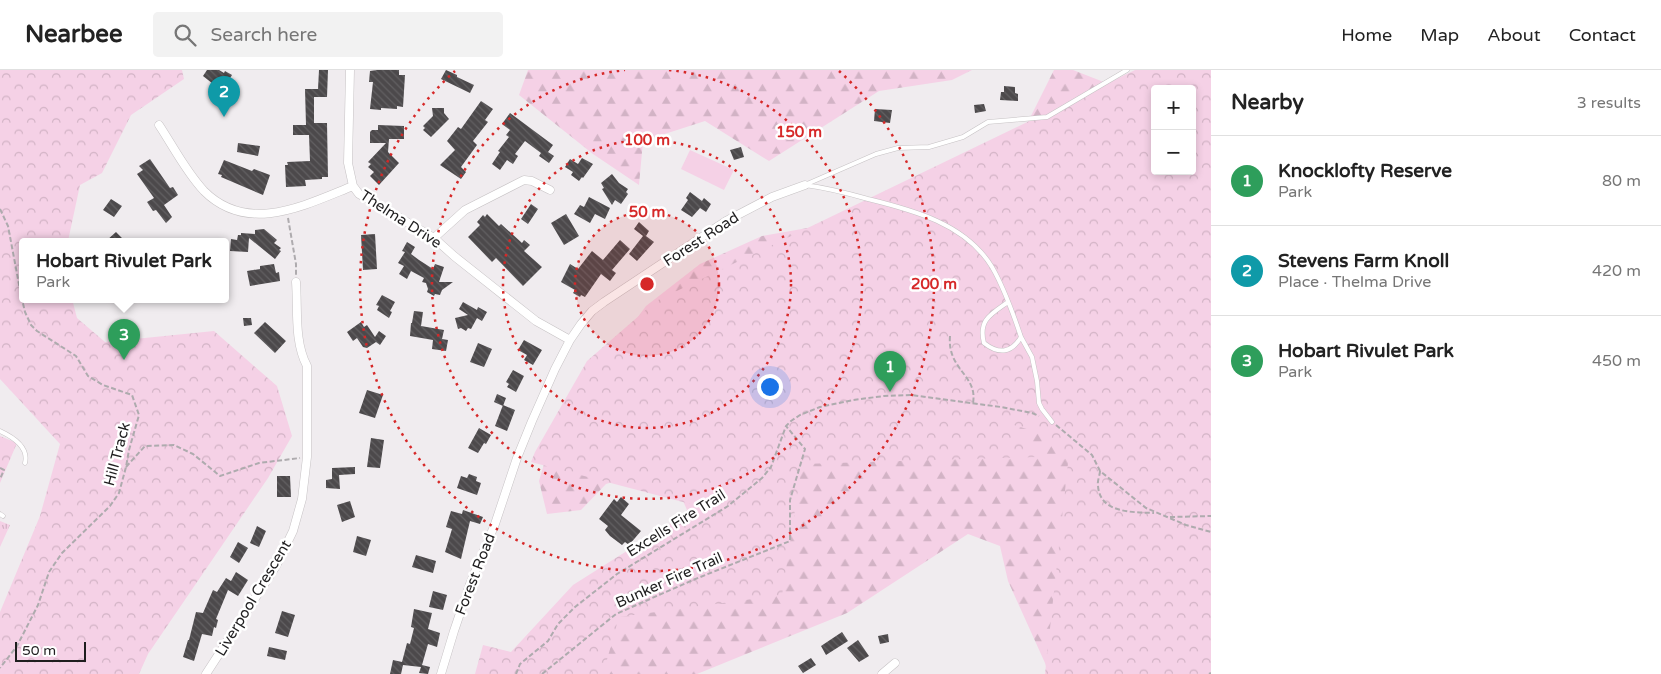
<!DOCTYPE html>
<html lang="en">
<head>
<meta charset="utf-8">
<style>
  body { margin:0; font-family:"Varela Round",sans-serif; background:#f2f2f2; color:#222 }
  .controls { position:absolute; right:15px; top:15px; display:grid; overflow:hidden; border-radius:5px; box-shadow:0 2px 8px #0003 }
  .controls button { width:45px; height:45px; display:grid; place-items:center; padding:0; border:0; border-bottom:1px solid #e0e0e0; background:#fff; color:#222; font:25px sans-serif }
  .scale { position:absolute; left:15px; bottom:12px; width:71px; box-sizing:border-box; padding-left:5px; border:2px solid #1f1e1f; border-top:0; font-size:14px; line-height:18px; white-space:nowrap; color:#1f1e1f; -webkit-text-stroke:4px #fff; paint-order:stroke }
  .you { position:absolute; left:769px; top:316px; width:18px; height:18px; margin:-12px; border:4px solid #fff; border-radius:50%; background:#1a73e8; box-shadow:0 0 0 8px #1a73e833 }
  .badge { display:grid; place-items:center; width:32px; height:32px; border-radius:50%; background:#1a73e8; color:#fff; font-size:16px; font-weight:700 }
  .pin { position:absolute; translate:-50% -41px; filter:drop-shadow(0 1px 2px #0008) }
  .pin::after { content:''; position:absolute; top:26px; width:18px; height:15px; background:inherit; clip-path:polygon(0 0,100% 0,50% 100%) }
  .popup { position:absolute; left:19px; top:168px; width:210px; height:65px; box-sizing:border-box; display:grid; place-content:center; border-radius:5px; background:#fff; filter:drop-shadow(0 1px 4px #0005); font-size:16px; white-space:nowrap; color:#767676 }
  .popup b { font-size:19px; color:#222 }
  .popup::after { content:''; position:absolute; left:50%; top:100%; margin-left:-10px; border:10px solid transparent; border-top-color:#fff }
  .list { margin:0; padding:0; list-style:none }
  h2 { display:flex; justify-content:space-between; align-items:center; height:65px; margin:0; padding:0 20px; font-size:21px }
  h2 small { font-size:16px; font-weight:400; color:#767676 }
  .list li { display:grid; grid-template-columns:32px 1fr auto; gap:15px; align-items:center; box-sizing:border-box; height:90px; padding:0 20px; border-top:1px solid #e0e0e0 }
  .list b { display:block; font-size:19px; white-space:nowrap }
  .list p { margin:0; font-size:16px; white-space:nowrap; color:#767676 }
  .list em { font-size:16px; font-style:normal; color:#767676 }
  .icon { flex:none; width:28px; height:28px; fill:none; stroke:currentColor; stroke-width:2; stroke-linecap:round; stroke-linejoin:round }
  .map { position:relative; flex:none; width:1211px; height:604px; overflow:hidden }
  header { display:flex; align-items:center; gap:30px; box-sizing:border-box; height:70px; padding:0 25px; background:#fff; border-bottom:1px solid #e0e0e0 }
  header strong { font-size:24px }
  nav { display:flex; gap:28px; margin-inline-start:auto; font-size:18px }
  .search { width:350px; height:45px; background:#f2f2f2; display:flex; align-items:center; gap:12px; box-sizing:border-box; padding:0 18px; border-radius:5px; color:#767676; font-size:19px }
  main { display:flex }
  aside { flex:1; background:#fff }
  .map>svg:first-child { display:block }
  .grass { fill:url(#grass-tufts) }
  .forest { fill:url(#forest-firs) }
  .park { fill:url(#park-crowns); fill-rule:evenodd }
  .pitch { fill:#f5d1e6 }
  .building { fill:url(#building-back-hatch) }
  .lines { fill:none; stroke-linecap:round; stroke-linejoin:round }
  .service-casing { stroke:#c6c2c4; stroke-width:5 }
  .minor-casing { stroke:#c6c2c4; stroke-width:9 }
  .path { stroke:#aeabae; stroke-width:2; stroke-dasharray:5 2.5; stroke-linecap:butt }
  .service { stroke:#fff; stroke-width:4 }
  .minor { stroke:#fff; stroke-width:8 }
  .ring { fill:none; stroke:#d62828; stroke-width:2.5; stroke-dasharray:2.5 5 }
  .labels { text-anchor:middle; dominant-baseline:central; stroke-width:5; stroke-linejoin:round; paint-order:stroke }
  .street-label { font-size:15px; fill:#1f1e1f; stroke:#fff }
  .centre { fill:#d62828; stroke:#fff; stroke-width:2.5 }
  .ring-label { font-size:15px; text-anchor:middle; font-weight:bold; fill:#d62828; stroke:#fff; stroke-width:5; stroke-linejoin:round; paint-order:stroke }
</style>
</head>
<body>
<header>
<strong>Nearbee</strong>
<div class="search"><svg class="icon" aria-label="search" viewBox="0 0 24 24"><circle cx="10" cy="10" r="6"/><path d="M15 15l6 6"/></svg>Search here</div>
<nav><a>Home</a><a>Map</a><a>About</a><a>Contact</a></nav>
</header>
<main>
<div class="map">
<svg width="1211" height="604" viewBox="0 0 1211 604">
  <defs>
    <pattern id="grass-tufts" width="24" height="20" patternUnits="userSpaceOnUse" patternTransform="scale(1.25)"><rect width="24" height="20" fill="#f5d1e6"/><path d="M3 7l-1-3M5 7V3M7 7l1-3M15 17l-1-3M17 17v-4M19 17l1-3" fill="none" stroke="#d2b3c5"/></pattern>
    <pattern id="forest-firs" width="22" height="20" patternUnits="userSpaceOnUse" patternTransform="scale(1.25)"><rect width="22" height="20" fill="#f5d1e6"/><path d="M5 1l3.5 6h-7zM16 11l3.5 6h-7z" fill="#d2b3c5"/></pattern>
    <pattern id="park-crowns" width="20" height="18" patternUnits="userSpaceOnUse" patternTransform="scale(1.25)"><rect width="20" height="18" fill="#f5d1e6"/><path d="M2 6a3 3 0 1 1 6 0M12 15a3 3 0 1 1 6 0" fill="none" stroke="#d2b3c5"/></pattern>
    <pattern id="building-back-hatch" width="6" height="6" patternUnits="userSpaceOnUse" patternTransform="scale(1.25)"><rect width="6" height="6" fill="#4c494b"/><path d="M-1 5l2 2M0 0l6 6M5-1l2 2" fill="none" stroke="#626062"/></pattern>
  </defs>
  <rect width="100%" height="100%" fill="#f0ecef"/>
  <!-- grass -->
  <path class="grass" d="M0,451L10,455L0,477Z"/>
  <!-- forest -->
  <path class="forest" d="M528,0H972L952,10L879,21L769,91L705,51L643,71L639,115L593,84L519,25Z
    M1054,0H1073L1155,32V101H1192L1211,604H1048L1045,593L1008,511L1000,476L968,464L847,543L697,604H494L668,471L687,440L673,408L639,404L606,414L581,440L547,444L539,411L549,377L585,318L646,236L700,194L762,166L904,141L1003,102Z"/>
  <!-- park -->
  <path class="park" d="M0,0H182L184,9L131,45L102,103L80,115L68,171H23V229H72L77,248L105,272L214,261L277,316L292,366L268,408L148,584L139,604H0V542L40,446L60,374L0,309Z
    M1135,0H1211V604H1045L1069,384L1043,364L1007,353L1037,387L802,394L782,525L619,547L603,604H475L483,575L511,582L573,515L698,436L531,392L535,382L587,291L656,231ZM1155,19H1192V101H1155Z
    M0,366L17,373L0,413Z"/>
  <!-- pitch -->
  <path class="pitch" d="M690,80L734,100L724,120L681,99Z"/>
  <!-- building -->
  <path class="building" d="M207,0H219L224,3L225,1L232,5L222,21L203,6Z
    M319,0H328L327,27H314V53H327L328,107H322V109L305,110L306,116L286,117L285,95H288L287,92L310,91L309,65H293V55H306L305,19H318Z
    M377,0H399V5H405L403,37L397,36V39L381,38V40L370,39L373,12H369L370,1Z
    M446,0L457,5V7L474,15L470,23L441,9Z
    M1004,16L1015,17V23L1018,24V31L1000,30L1001,22H1004Z
    M481,31L493,39L485,50L488,52L473,71L477,75L461,97L466,102L461,109L440,95L455,80L447,71L458,57L461,59Z
    M984,34L986,41L975,43L974,35Z
    M432,38H444V43L449,49L431,67L423,60L425,58L423,56L433,46Z
    M875,39L892,40L890,53L874,51Z
    M510,43L553,75L548,82L554,86L549,93L539,86L541,83L525,71L515,84L518,86L513,94L507,90L500,100L492,94L500,82L498,81L509,67L506,65L510,60L502,54Z
    M378,55L404,56V69H389L388,82L399,93L379,115L370,106L374,102L368,97L371,94L368,92L386,73H370V62L372,60H378Z
    M238,73L260,76L258,86L237,82Z
    M741,77L744,87L734,90L730,80Z
    M582,88L593,94L583,108L582,107L579,111L571,105L573,102L565,97L570,89L578,94Z
    M150,89L170,118L173,117L178,125L164,135L172,147L166,153L156,140L153,141L147,132L154,128L137,104L143,100L139,96Z
    M224,90L252,101L254,99L270,105L263,125L221,107L222,105L218,104Z
    M612,104L619,113L628,119L626,122L628,124L621,134L615,130L612,135L602,119L604,118L601,113Z
    M690,122L702,131L704,128L711,134L706,142L700,138L692,147L681,140L688,130L686,128Z
    M589,127L610,138L605,149L595,144L590,153L574,144L580,135L584,137Z
    M111,129L122,136L114,147L103,140Z
    M531,134L538,139L528,154L521,149Z
    M487,144L499,156L501,154L522,173L524,170L530,175L524,181L542,197L523,216L496,188L492,192L468,167L480,155L477,152L483,145L485,147Z
    M566,144L579,166L564,175L551,153Z
    M639,152L649,161L646,166L654,172L637,191L629,184L643,166L634,159Z
    M264,159L277,170L274,173L281,178L279,180L281,181L275,189L249,168L248,182L230,181L231,169L237,170L238,165H241V163L255,164V160Z
    M116,162L125,171H106Z
    M375,164L377,199L363,200L361,165Z
    M620,170L630,179L612,200L616,203L610,211L601,204L585,227L581,225L580,227L573,223L575,220L561,212L570,194L578,199L592,181L603,190Z
    M407,172L415,177L411,184L419,190L433,199L435,194L444,197L439,212H453L442,220L440,225L435,224L434,226L427,222L428,219L426,213L422,212L424,208L411,201L407,209L399,204L404,196L398,193L405,182L402,181Z
    M274,194L276,203L279,202L280,211L250,216L247,201L260,199V196Z
    M382,225L395,232L390,241L392,242L389,248L377,240L379,236L376,235Z
    M463,232L477,240L478,237L487,242L482,251L477,248L471,259L468,258L466,261L461,258L458,259L455,248L468,245L459,239Z
    M414,241L423,242L421,256L444,260L442,269L448,270L446,281L432,279L433,270L410,266L411,253H412Z
    M243,248H251L252,255L244,256Z
    M265,252L286,271L275,283L254,263Z
    M361,252L364,257L367,255L375,267L379,261L386,266L380,275L376,272L367,278L363,277L357,268L353,271L347,262Z
    M524,270L542,280L533,295L524,290L527,285L518,280Z
    M478,273L492,279L484,297L470,292Z
    M513,300L524,306L516,322L507,317L509,314L506,312Z
    M367,320L383,325L375,348L359,343Z
    M497,324L506,328L503,336L494,332Z
    M503,335L515,340L507,361L495,356Z
    M479,358L491,365L486,374L484,373L478,383L468,378Z
    M371,368L384,370L380,398L367,397Z
    M355,397V404L339,405L340,419L326,418V410L332,409V398Z
    M469,404L477,407L476,411L481,413L477,425L457,418L461,406L467,408Z
    M277,406H290L291,427H277Z
    M621,427L629,434L621,445L641,461L629,475L625,472L622,475L610,466L605,460L608,456L599,449L614,429L617,432Z
    M350,431L355,447L342,452L337,435Z
    M463,440L483,447L480,454L470,451L461,489L445,482L452,459L446,457L451,441L462,444Z
    M257,456L266,461L259,477L250,473Z
    M357,466L371,470L366,486L353,482Z
    M238,472L248,478L239,493L230,487Z
    M416,485L436,491L433,503L412,497Z
    M236,502L248,510L238,526L228,520L216,549L218,550L216,558L214,557L212,566L202,564L194,591L183,587L188,570H189L196,542L203,543L213,520L217,522L226,508L231,511Z
    M433,521L447,525L443,540L429,537Z
    M414,539L432,543L428,559L440,563L437,577L428,574L422,595L430,597L428,604L419,603L421,597L403,595L401,604H390L393,590L402,592L407,573L410,574L414,558L411,557Z
    M282,541L295,545L288,567L275,563Z
    M842,562L848,571L826,585L821,576Z
    M888,564L889,572L880,574L878,566Z
    M858,570L869,586L859,592L847,578Z
    M269,577L287,581L285,590L267,586Z
    M811,588L816,595L803,603L798,596Z"/>
  <g class="lines">
    <!-- service casing -->
    <g class="service-casing">
      <path id="service" d="M807,114L876,84L898,78L929,77L963,67L988,52L1047,47L1127,0
        M805,115C827,118 847,123 868,129C913,140 966,154 992,197C1003,216 1014,246 1021,267C1011,284 998,284 984,273C978,250 991,244 1008,232
        M1021,267L1032,287L1037,311L1039,333L1042,339L1052,352
        M0,361C13,367 29,377 25,393
        M0,444L3,446"/>
    </g>
    <!-- minor casing -->
    <g class="minor-casing">
      <path id="minor" d="M350,0L348,93L353,116
        M159,55C173,76 186,102 204,121C248,165 305,135 353,116L359,124L368,129L434,168L454,186L536,251L570,270
        M434,168L465,140L524,110L532,111L550,120
        M206,604L276,496L293,461L302,429L307,387V296C294,272 298,239 296,212
        M441,604L454,561L470,514L495,454L517,388L532,351L555,299L570,270L581,254L592,241L604,232L726,151L772,127L805,115
        M882,604L895,593"/>
    </g>
    <!-- path -->
    <path class="path" d="M0,139L8,156L21,225L25,242L31,255L37,261L76,286L88,306L103,315L132,325L139,345L129,380L126,397L119,423L110,436L62,483L49,502L38,535L17,576L0,598
      M288,148L296,194V205
      M950,266C947,300 978,305 973,333
      M1056,355L1092,385L1100,401L1146,438L1186,455L1211,462
      M126,397L145,376L174,375L193,384L220,406L259,393L300,388
      M0,398L4,400L0,409
      M1100,401C1100,405 1097,411 1098,416C1100,444 1134,442 1154,443
      M1170,447L1211,446
      M516,604L520,594L548,571L558,554L575,537L617,504L728,436L762,408L771,397L786,356L791,351L800,345L820,337L853,330L884,326L911,325L1001,337L1032,343L1039,346
      M542,604L616,544L693,510L790,471V430L805,379L786,356
      M1209,604L1211,603"/>
    <!-- service -->
    <use href="#service" class="service"/>
    <!-- minor -->
    <use href="#minor" class="minor"/>
  </g>
  <!-- distance rings -->
  <circle cx="647" cy="214" r="72" fill="#d62828" fill-opacity=".12"/>
  <g class="ring">
    <circle cx="647" cy="214" r="72"/>
    <circle cx="647" cy="214" r="144"/>
    <path d="M669 0A215 215 0 1 1 625 0"/>
    <path d="M839 1A287 287 0 1 1 455 1"/>
  </g>
  <g class="labels">
    <!-- street labels -->
    <g class="street-label">
      <text transform="translate(401 149) rotate(33)">Thelma Drive</text>
      <text transform="translate(701 169) rotate(-33)">Forest Road</text>
      <text transform="translate(117 384) rotate(-75)">Hill Track</text>
      <text transform="translate(676 453) rotate(-32)">Excells Fire Trail</text>
      <text transform="translate(475 504) rotate(-69)">Forest Road</text>
      <text transform="translate(669 510) rotate(-24)">Bunker Fire Trail</text>
      <text transform="translate(253 528) rotate(-59)">Liverpool Crescent</text>
    </g>
  </g>
  <circle cx="647" cy="214" r="8" class="centre"/>
  <g class="ring-label">
    <text x="799" y="67">150 m</text>
    <text x="647" y="75">100 m</text>
    <text x="647" y="147">50 m</text>
    <text x="934" y="219">200 m</text>
  </g>
</svg>
<div class="controls">
<button>+</button>
<button>−</button>
</div>
<div class="scale">50 m</div>
<div class="you"></div>
<div class="pin badge" style="left:890px;top:322px;background:#2e9e5b">1</div>
<div class="pin badge" style="left:224px;top:47px;background:#0f9aa8">2</div>
<div class="pin badge" style="left:124px;top:290px;background:#2e9e5b">3</div>
<div class="popup"><b>Hobart Rivulet Park</b>Park</div>
</div>
<aside>
<h2>Nearby<small>3 results</small></h2>
<ul class="list">
<li><span class="badge" style="background:#2e9e5b">1</span><div><b>Knocklofty Reserve</b><p>Park</p></div><em>80 m</em></li>
<li><span class="badge" style="background:#0f9aa8">2</span><div><b>Stevens Farm Knoll</b><p>Place · Thelma Drive</p></div><em>420 m</em></li>
<li><span class="badge" style="background:#2e9e5b">3</span><div><b>Hobart Rivulet Park</b><p>Park</p></div><em>450 m</em></li>
</ul>
</aside>
</main>
</body>
</html>
